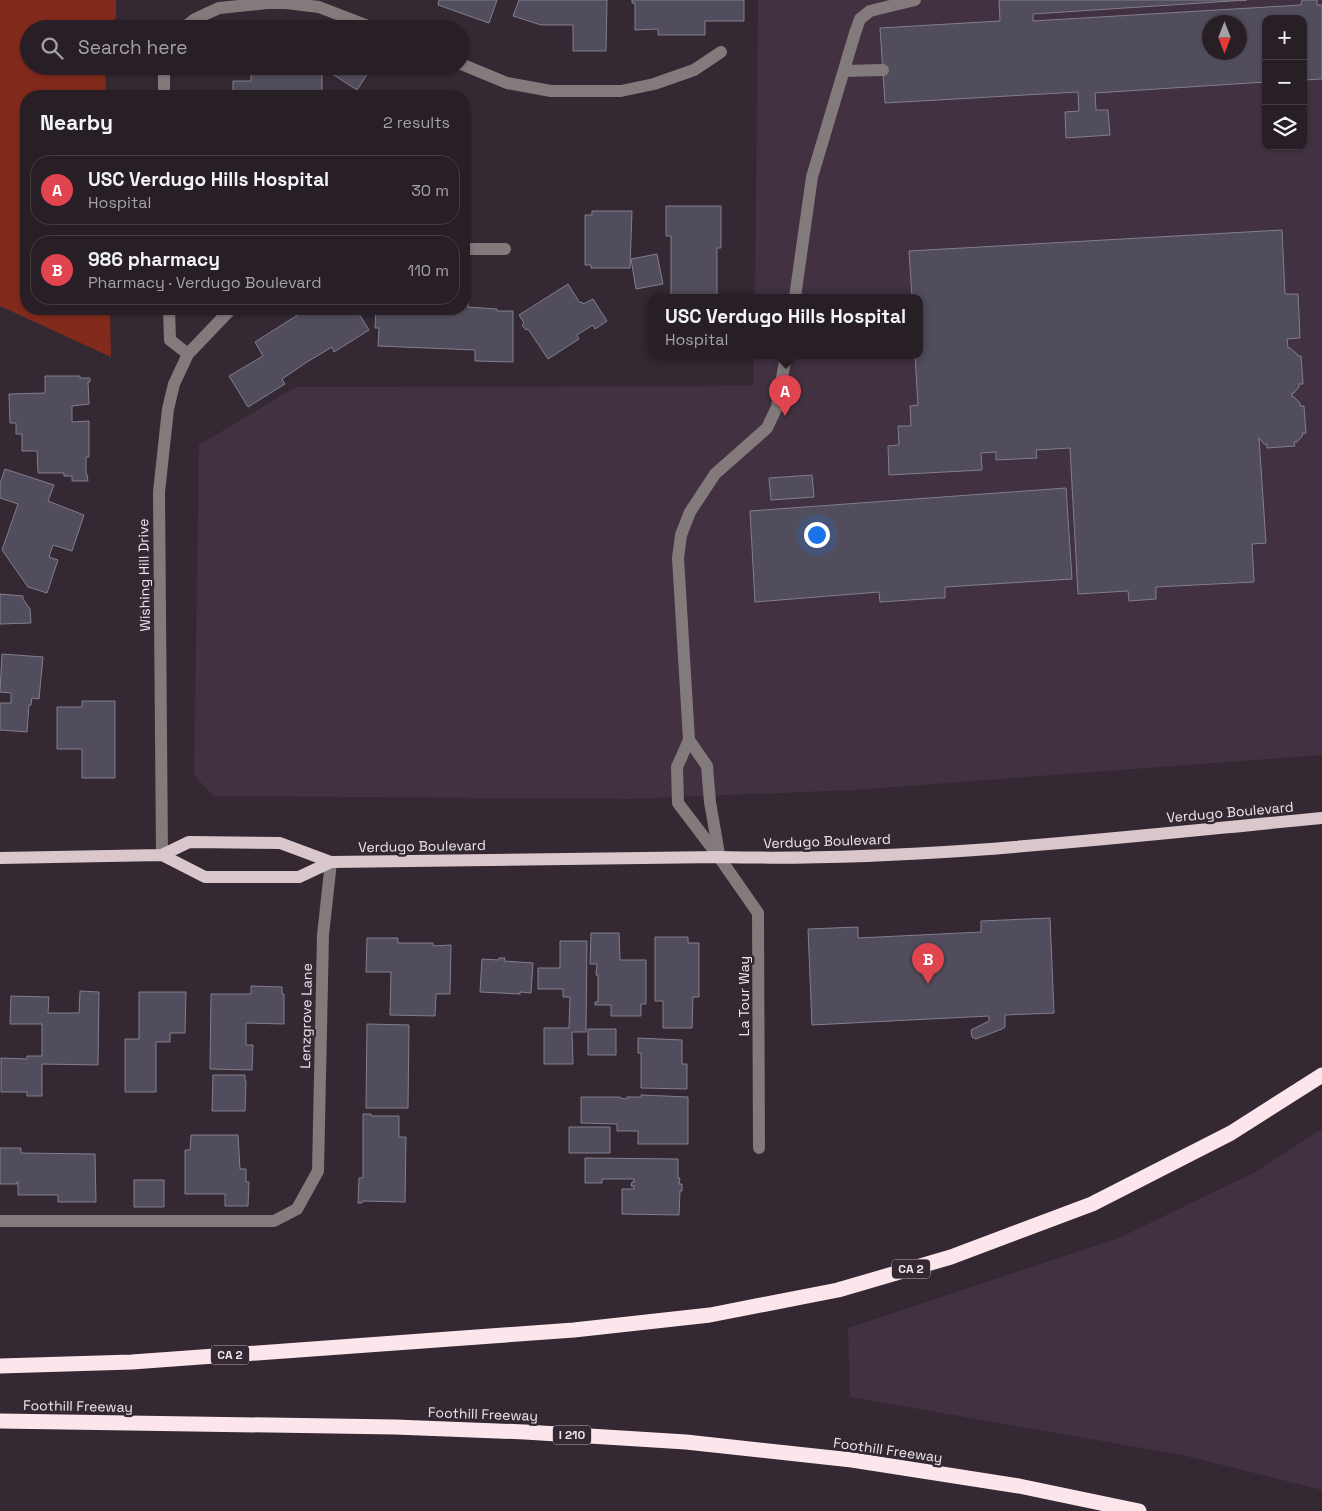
<!DOCTYPE html>
<html lang="en">
<head>
<meta charset="utf-8">
<style>
  body { margin:0; font-family:"Space Grotesk",sans-serif; background:#2f272e; color:#f1f3f6 }
  .controls { position:absolute; right:15px; top:15px; display:grid; overflow:hidden; border-radius:10px; box-shadow:0 1px 4px #0004 }
  .controls button { width:45px; height:45px; display:grid; place-items:center; padding:0; border:0; border-bottom:1px solid #433c43; background:#271e26; color:#f1f3f6; font:25px sans-serif }
  .compass { position:absolute; left:1202px; top:15px; width:45px; height:45px; border-radius:50%; background:#271e26; box-shadow:0 1px 4px #0004; rotate:180deg }
  .you { position:absolute; left:816px; top:534px; width:18px; height:18px; margin:-12px; border:4px solid #fff; border-radius:50%; background:#1a73e8; box-shadow:0 0 0 8px #1a73e833 }
  .badge { display:grid; place-items:center; width:32px; height:32px; border-radius:50%; background:#0b8043; color:#fff; font-size:16px; font-weight:700 }
  .pin { position:absolute; translate:-50% -41px; filter:drop-shadow(0 1px 2px #0008) }
  .pin::after { content:''; position:absolute; top:26px; width:18px; height:15px; background:inherit; clip-path:polygon(0 0,100% 0,50% 100%) }
  .popup { position:absolute; left:648px; top:294px; width:275px; height:65px; box-sizing:border-box; display:grid; place-content:center; border-radius:10px; background:#271e26; filter:drop-shadow(0 1px 4px #0005); font-size:16px; white-space:nowrap; color:#a4a2a7 }
  .popup b { font-size:19px; color:#f1f3f6 }
  .popup::after { content:''; position:absolute; left:50%; top:100%; margin-left:-10px; border:10px solid transparent; border-top-color:#271e26 }
  .list { margin:0; padding:0; list-style:none }
  h2 { display:flex; justify-content:space-between; align-items:center; height:65px; margin:0; padding:0 20px; font-size:21px }
  h2 small { font-size:16px; font-weight:400; color:#a4a2a7 }
  .list li { display:grid; grid-template-columns:32px 1fr auto; gap:15px; align-items:center; box-sizing:border-box; height:70px; margin:0 10px 10px; padding:0 10px; border:1px solid #433c43; border-radius:20px }
  .list b { display:block; font-size:19px; white-space:nowrap }
  .list p { margin:0; font-size:16px; white-space:nowrap; color:#a4a2a7 }
  .list em { font-size:16px; font-style:normal; color:#a4a2a7 }
  .icon { flex:none; width:28px; height:28px; fill:none; stroke:currentColor; stroke-width:2; stroke-linecap:round; stroke-linejoin:round }
  .map { position:relative; flex:none; width:1322px; height:1511px; overflow:hidden }
  .search { position:absolute; background:#271e26; box-shadow:0 1px 4px #0004; left:20px; top:20px; width:450px; height:55px; display:flex; align-items:center; gap:12px; box-sizing:border-box; padding:0 18px; border-radius:28px; color:#a4a2a7; font-size:19px }
  .panel { position:absolute; background:#271e26; box-shadow:0 1px 4px #0004; left:20px; top:90px; width:450px; height:225px; border-radius:20px }
  .map>svg:first-child { display:block }
  .built { fill:#413141; fill-rule:evenodd }
  .green { fill:#822a1c }
  .building { fill:#514d5c; stroke:#817e8e; fill-rule:evenodd }
  .lines { fill:none; stroke-linecap:round; stroke-linejoin:round }
  .minor { stroke:#837a7c; stroke-width:12 }
  .major { stroke:#d9c7cc; stroke-width:12 }
  .highway { stroke:#fce6ec; stroke-width:15 }
  .labels { text-anchor:middle; dominant-baseline:central; stroke-width:5; stroke-linejoin:round; paint-order:stroke }
  .shield { fill:#342833; stroke:#b6adb5; stroke-width:1 }
  .shield-label { font-size:12px; font-weight:bold; fill:#ede6ed }
  .street-label { font-size:14px; fill:#ede6ed; stroke:#342833 }
</style>
</head>
<body>
<div class="map">
<svg width="1322" height="1511" viewBox="0 0 1322 1511">
  <rect width="100%" height="100%" fill="#342833"/>
  <!-- built -->
  <path class="built" d="M758,0H1322V755L853,790L631,799L213,796L194,775L199,445L296,387L753,386L754,355H919V297H755ZM1266,19H1303V146H1266ZM1210,22H1240V52H1210Z
    M1322,1129V1490L1182,1455L850,1397L848,1328L1119,1238L1255,1172Z"/>
  <!-- green -->
  <path class="green" d="M0,0H116V16L112,29H29V66H105L106,96H26V309H110L111,357L0,306Z"/>
  <!-- building -->
  <path class="building" d="M439,0H497L489,23L438,5Z
    M519,0H607L606,51H573V25H541L513,16Z
    M632,0H744V21H705V35H658V29L635,30V3H632Z
    M999,0H1247L1033,14V21L1301,5L1302,0H1317V5H1322V79L1303,80V19H1266V82L1095,93L1096,110H1108L1110,135L1066,138L1065,112L1079,111L1078,92L885,103L880,28L1000,21ZM1210,22H1240V52H1210Z
    M248,66H322V96H233V81H251V68H248Z
    M324,66H365L370,70L357,90L323,68Z
    M666,206H721V248H717V297H671V236H666Z
    M592,211H632L630,268H591V265H585V215H592Z
    M1282,230L1285,294H1298L1299,314L1300,338L1287,339L1288,348H1290L1297,354L1298,356H1301L1303,384H1299V387L1294,393H1292V397H1294L1300,403V406H1304L1306,433H1302L1303,435L1297,442H1294L1295,446L1267,448V444H1264L1259,438L1266,543L1252,544L1254,582L1156,587V599L1129,601L1128,591L1078,594L1070,448L1036,450L1037,458L996,460V452L981,453L982,470L889,475L888,446L899,445L898,426H911L910,406L918,405L915,355H919V297H912L909,251Z
    M657,254L663,284L636,289L631,259Z
    M568,284L580,303L582,302L583,304L593,299L607,321L595,329L593,325L577,335L579,339L548,359L528,329L526,330L522,325L524,323L519,315Z
    M464,301H468V307L497,309V311H513V362L475,361V350L378,346L379,328H375L376,309H464Z
    M307,309L310,310L312,309L313,311L317,309H356L369,330L334,352L332,347L307,362L282,379L285,384L248,407L229,376L263,356L255,342Z
    M45,376H80V378H90V382H88L89,404L72,406V422L89,421V457H86V474H87L88,481H72V476H64V473H38L37,451H22V434H16V423H10L9,394L45,393Z
    M5,469L54,485L48,501L84,515L72,551L53,545L49,557L58,560L47,593L28,587L2,550L18,504L0,498V484Z
    M812,475L814,497L771,500L769,478Z
    M1066,488L1072,579L945,587V598H939L880,602L879,592L755,602L750,511Z
    M0,594L23,596V599L30,609L31,623L0,624Z
    M2,654L43,657L39,699L32,698L31,705H29L27,732L0,730V703H11V693L0,692Z
    M82,701H115V778H82V749H57V707H82Z
    M1050,918L1054,1013L1005,1015V1027L1002,1029L976,1039L972,1037L971,1030L989,1021V1016L812,1025L808,929L858,927V938L981,932V921Z
    M591,933H619L620,960H646V1004H641V1016H611V1005H595V1002H598V975H596L597,964H590Z
    M655,937H688V943H699V997H693L692,1028H663V1001H655Z
    M367,938H398V943H433V946L451,945L450,994H436L435,1016L390,1015L391,972H366Z
    M560,941H587L586,1032H572L573,1064H544V1028H569L570,997H563V989H538V968H560Z
    M499,958H505L504,961L533,963L531,993L520,992V994L480,992L482,959L499,960Z
    M251,986L282,987V994H284V1024L246,1023V1045H253L252,1070L210,1069L211,994H251Z
    M80,991L99,992L98,1065L42,1064V1096H27V1092H1V1058L27,1059V1056H42V1024H10L11,996L49,997L48,1013H79Z
    M139,992H186L185,1033H170V1042H156V1092H125V1039H139Z
    M367,1024L409,1025L408,1108H366Z
    M588,1029H616V1055H588Z
    M638,1038L682,1040V1064H687V1089L641,1088V1053H638Z
    M213,1075H245V1081H246L245,1111H212Z
    M641,1095L688,1097V1144H638V1131H617V1124L581,1123V1097H620V1098L627,1099V1097H641Z
    M363,1114H371V1116H399V1137H406L405,1202L362,1201V1203H358L359,1178H363Z
    M569,1127H610V1153H569Z
    M191,1135H238L240,1169H246V1182H249L248,1206H225V1194H185V1150H190Z
    M0,1148H21V1153L95,1154L96,1202H58V1195H18V1182H17V1184H0Z
    M585,1158L678,1159V1178H680L679,1184H682V1191H680L679,1215L622,1214V1189H634V1186H631L632,1182H634V1179H602V1183H585Z
    M134,1180H164V1207H134Z"/>
  <g class="lines">
    <!-- minor -->
    <path class="minor" d="M182,29L195,19L219,8L268,3H286L319,7L376,29
      M461,64L507,83L551,91H621L654,84L694,70L721,52
      M844,71L883,70
      M164,96V66
      M464,249H505
      M795,297L812,177L855,33L860,19L870,11L915,0
      M169,309L170,340L188,354
      M689,740L707,766L710,802L719,854
      M162,855L159,492L168,409L174,384L188,354L231,309
      M759,1148L758,913L719,857L678,803L677,767L689,740L678,558L681,535L690,512L715,474L767,428L777,407L786,355
      M0,1221H274L297,1209L318,1171L323,935L331,862"/>
    <!-- major -->
    <path class="major" d="M162,855L205,877H299L331,862
      M0,858L162,855L189,842L280,843L331,862L719,857C920,862 1122,837 1322,818"/>
    <!-- highway -->
    <path class="highway" d="M0,1366L132,1362L574,1330L710,1315L838,1290L951,1257L1092,1204L1231,1133L1322,1075
      M0,1421L395,1427L525,1432L686,1442L852,1460L1019,1486L1139,1511"/>
  </g>
  <g class="labels">
    <!-- shield labels -->
    <g class="shield">
      <rect x="892" y="1259.5" width="38" height="19" rx="4"/>
      <rect x="211" y="1345.5" width="38" height="19" rx="4"/>
      <rect x="553" y="1425.5" width="38" height="19" rx="4"/>
    </g>
    <g class="shield-label">
      <text x="911" y="1269">CA 2</text>
      <text x="230" y="1355">CA 2</text>
      <text x="572" y="1435">I 210</text>
    </g>
    <!-- street labels -->
    <g class="street-label">
      <text transform="translate(144 575) rotate(-91)">Wishing Hill Drive</text>
      <text transform="translate(1230 812) rotate(-5)">Verdugo Boulevard</text>
      <text transform="translate(827 841) rotate(-2)">Verdugo Boulevard</text>
      <text transform="translate(422 846) rotate(-1)">Verdugo Boulevard</text>
      <text transform="translate(744 996) rotate(-90)">La Tour Way</text>
      <text transform="translate(306 1016) rotate(-89)">Lenzgrove Lane</text>
      <text transform="translate(78 1406) rotate(1)">Foothill Freeway</text>
      <text transform="translate(483 1414) rotate(2)">Foothill Freeway</text>
      <text transform="translate(888 1450) rotate(8)">Foothill Freeway</text>
    </g>
  </g>
</svg>
<div class="controls">
<button>+</button>
<button>−</button>
<button><svg class="icon" aria-label="layers" viewBox="0 0 24 24"><path d="M12 4l9 5-9 5-9-5zM3 14l9 5 9-5"/></svg></button>
</div>
<svg class="compass" viewBox="-18 -18 36 36"><path d="M0-13l5 13h-10z" fill="#e53935"/><path d="M0 13l5-13h-10z" fill="#a4a2a7"/></svg>
<div class="you"></div>
<div class="pin badge" style="left:785px;top:416px;background:#e0444e">A</div>
<div class="popup"><b>USC Verdugo Hills Hospital</b>Hospital</div>
<div class="pin badge" style="left:928px;top:984px;background:#e0444e">B</div>
<div class="search"><svg class="icon" aria-label="search" viewBox="0 0 24 24"><circle cx="10" cy="10" r="6"/><path d="M15 15l6 6"/></svg>Search here</div>
<section class="panel">
<h2>Nearby<small>2 results</small></h2>
<ul class="list">
<li><span class="badge" style="background:#e0444e">A</span><div><b>USC Verdugo Hills Hospital</b><p>Hospital</p></div><em>30 m</em></li>
<li><span class="badge" style="background:#e0444e">B</span><div><b>986 pharmacy</b><p>Pharmacy · Verdugo Boulevard</p></div><em>110 m</em></li>
</ul>
</section>
</div>
</body>
</html>
